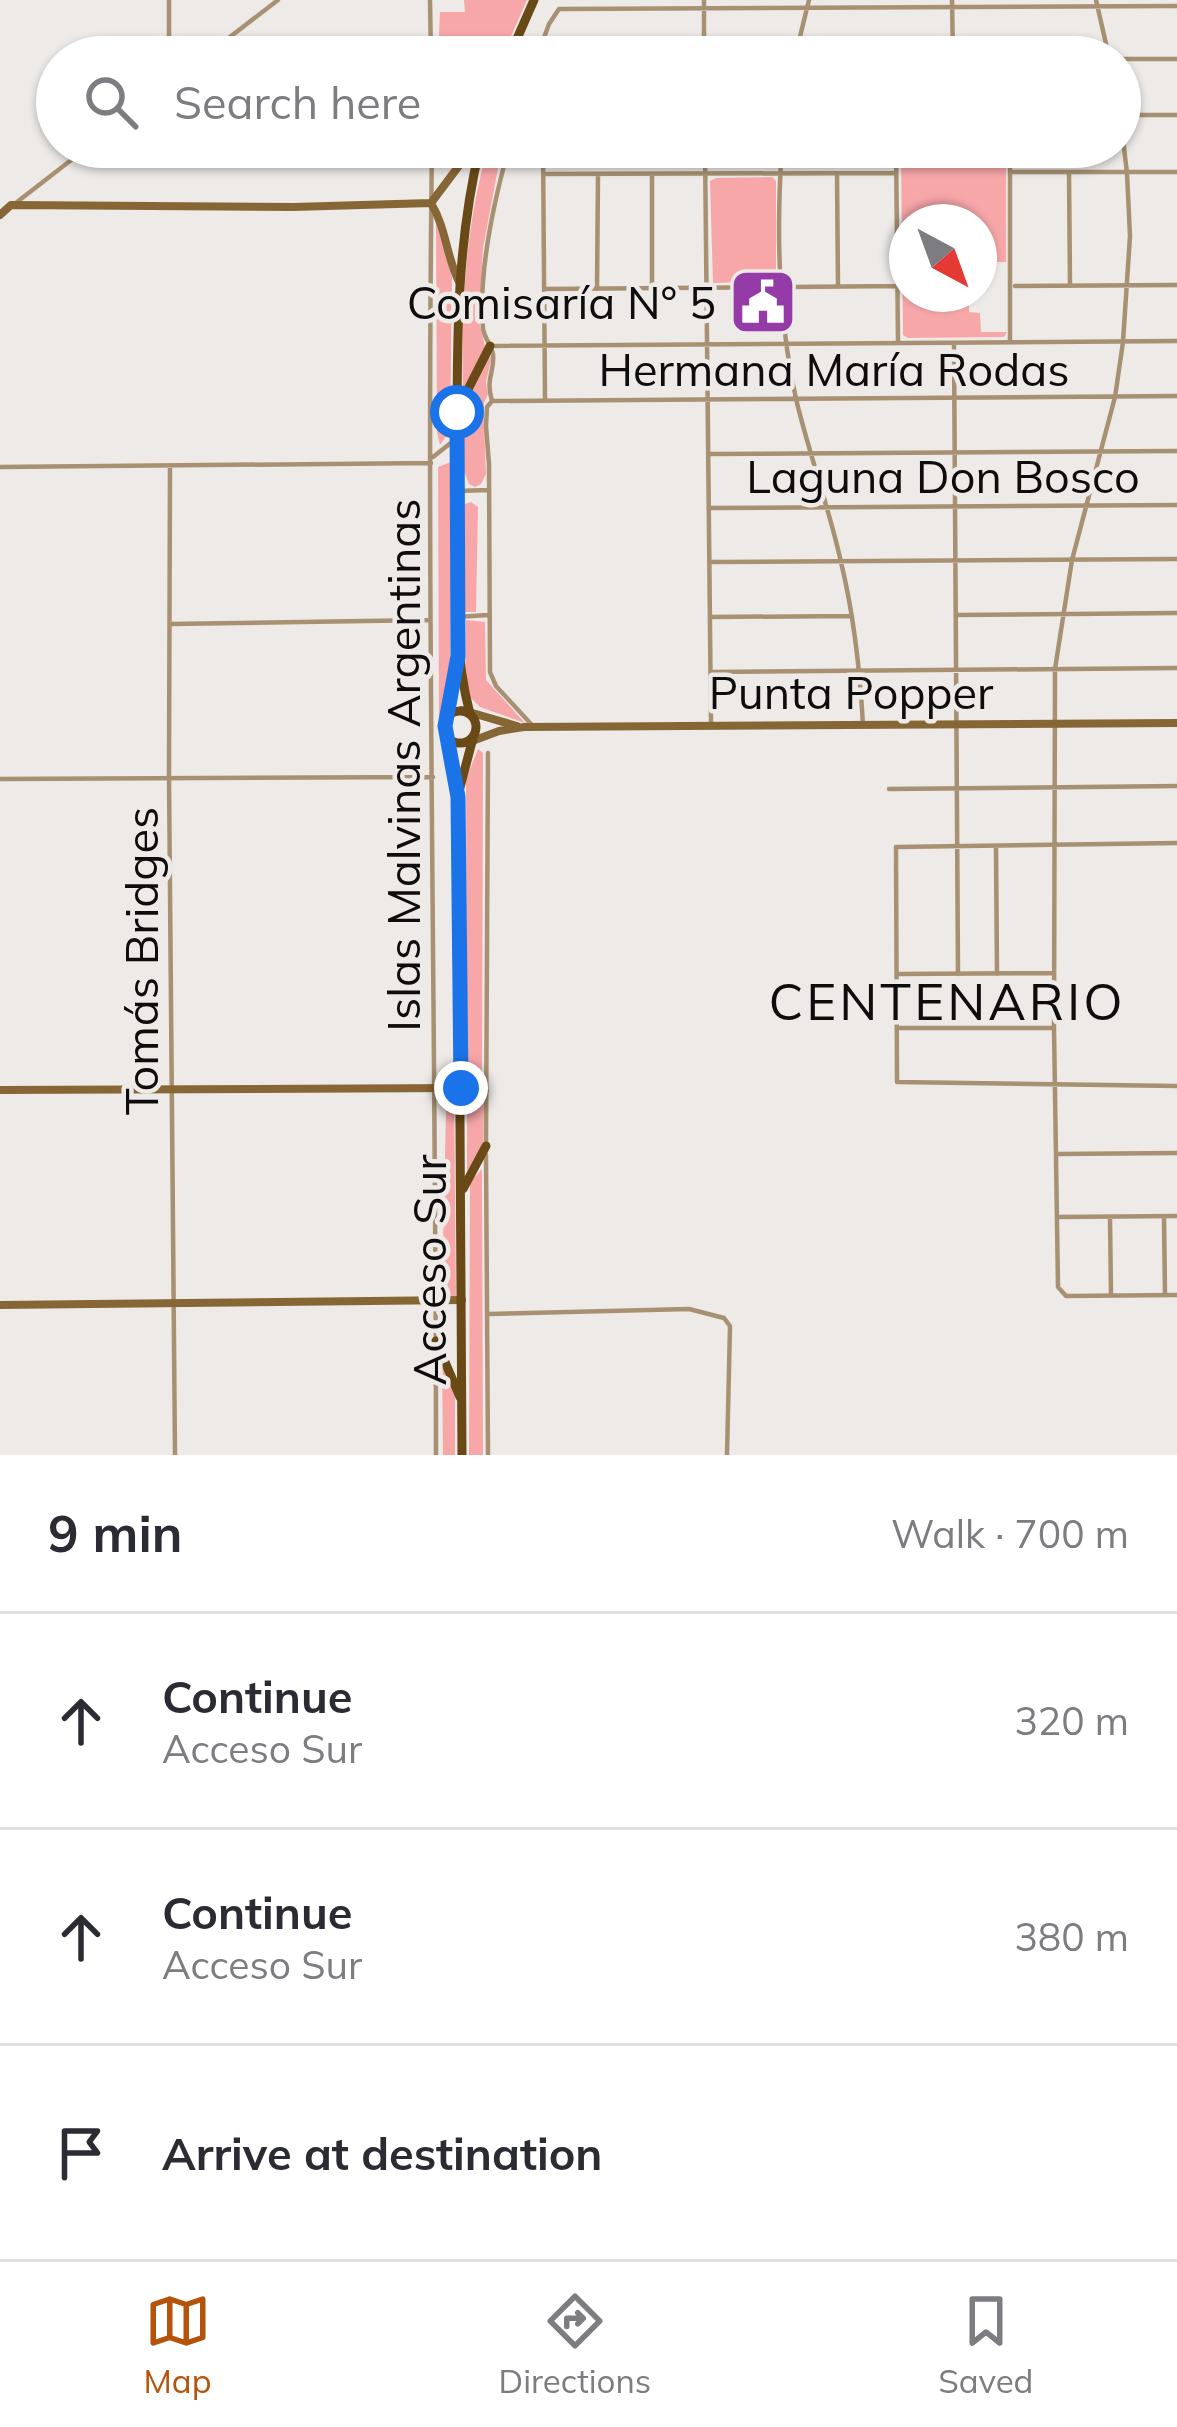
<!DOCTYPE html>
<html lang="en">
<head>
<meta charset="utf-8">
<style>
  body { margin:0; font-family:Mulish,sans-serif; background:#f7f7f7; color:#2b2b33 }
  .compass { position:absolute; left:889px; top:204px; width:108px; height:108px; border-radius:50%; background:#fff; box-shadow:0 3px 9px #0004; rotate:139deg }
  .stop { position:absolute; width:36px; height:36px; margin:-27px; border:9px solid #1a73e8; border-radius:50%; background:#fff }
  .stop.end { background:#1a73e8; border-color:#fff; box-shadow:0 3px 12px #0008 }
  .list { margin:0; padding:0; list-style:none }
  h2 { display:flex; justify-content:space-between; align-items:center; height:156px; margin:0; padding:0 48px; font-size:51px }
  h2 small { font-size:39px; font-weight:400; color:#7c7c81 }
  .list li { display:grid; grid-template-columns:78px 1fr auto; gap:36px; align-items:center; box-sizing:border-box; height:216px; padding:0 48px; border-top:3px solid #e1e1e2 }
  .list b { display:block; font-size:45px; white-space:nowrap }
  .list p { margin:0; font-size:39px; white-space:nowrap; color:#7c7c81 }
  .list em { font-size:39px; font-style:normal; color:#7c7c81 }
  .icon { flex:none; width:66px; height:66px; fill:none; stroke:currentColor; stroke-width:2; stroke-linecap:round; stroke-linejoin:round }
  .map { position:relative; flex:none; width:1177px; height:1455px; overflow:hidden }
  .search { position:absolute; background:#fff; box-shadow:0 3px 9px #0004; left:36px; right:36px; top:36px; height:132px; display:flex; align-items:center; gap:30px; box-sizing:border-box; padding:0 42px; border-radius:66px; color:#7c7c81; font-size:45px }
  .sheet { height:804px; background:#fff }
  nav { display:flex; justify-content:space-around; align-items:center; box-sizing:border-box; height:168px; border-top:3px solid #e1e1e2; background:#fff; font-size:33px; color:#7c7c81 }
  nav a { display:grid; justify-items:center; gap:6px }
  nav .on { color:#b45309 }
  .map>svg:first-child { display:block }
  .green { fill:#f8a7a9 }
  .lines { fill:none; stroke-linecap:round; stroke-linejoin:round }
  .street { stroke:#a89172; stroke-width:4.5 }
  .secondary { stroke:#876635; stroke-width:8 }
  .primary { stroke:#694916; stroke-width:9 }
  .route { stroke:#1a73e8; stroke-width:15 }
  .labels { text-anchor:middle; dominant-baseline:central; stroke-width:9; stroke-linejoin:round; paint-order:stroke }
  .poi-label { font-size:45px; fill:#0e0c0c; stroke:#edeae8; text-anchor:end }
  .street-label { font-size:45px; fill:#0e0c0c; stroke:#edeae8 }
  .quarter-label { font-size:51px; letter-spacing:3px; fill:#0e0c0c; stroke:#edeae8 }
</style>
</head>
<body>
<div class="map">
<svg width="1177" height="1455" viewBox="0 0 1177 1455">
  <rect width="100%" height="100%" fill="#edeae8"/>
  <!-- green -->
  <path class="green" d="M464,0H527L502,57H438L440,12H465Z
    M488,147H502L483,248L479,322L485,346L463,393C461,310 465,227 488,147Z
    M901,147H1006V262H979V222H907V294H954V298H969V312L980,313L981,332H1007L1004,337L908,338L903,335Z
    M772,177L776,181V281L713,283L710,181L716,178Z
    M436,217L452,277L450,431L440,445L437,432Z
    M490,354L491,360L486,382L488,394L484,403V422L486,474L481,484L475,487L469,484L464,471V403Z
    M451,462L450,686L439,729L438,467Z
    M471,502L478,507L476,612H463L465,504Z
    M466,620L485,622L486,680L525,723L480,707L470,697L465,680Z
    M478,749L483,753V763L482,1083L474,1085L467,1081L466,779Z
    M472,1092L478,1093L484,1098L483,1147L467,1173V1096Z
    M445,1096L454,1097L456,1296L442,1297V1293L446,1110L441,1107L442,1098Z
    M482,1169L483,1455H469L470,1182Z
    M442,1363L455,1396V1455H443Z"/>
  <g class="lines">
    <!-- street -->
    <path class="street" d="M169,0V57
      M430,0L431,57
      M952,0L953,57
      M1096,0L1109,57
      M204,57L278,0
      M537,57L549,24L559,9L1177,6
      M704,57V0
      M795,57L809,0
      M1120,59H1177
      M1120,114L1127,173L1130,236L1123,342L1115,397L1072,560L1055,669L1054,1028L1058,1287L1066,1296L1177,1295
      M1120,115H1177
      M432,147C426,583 436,1019 436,1455
      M509,147C494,201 478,272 483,328C484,338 491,344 493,354C495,373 485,377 492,401L487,407L486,426L489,464L490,672L496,686L531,724
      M543,147L545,399
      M705,147L711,723
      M782,147C776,232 778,320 797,403C810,456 829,508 841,562C854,616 860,670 863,725
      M896,147L898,341
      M1010,147V341
      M1011,172H1177
      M1069,173L1070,285
      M543,174L896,173
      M837,174L838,287
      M652,175V288
      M17,202L88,147
      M1015,286L1177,285
      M544,289L898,286
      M597,289L598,175
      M954,344L958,974
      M490,346L1177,341
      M492,401L1177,396
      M709,454L1177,451
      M433,457L457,438
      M0,467L431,463
      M170,467L169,776L175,1455
      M457,491L488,490
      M710,508L1177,505
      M711,562L1177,559
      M956,615L1177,613
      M457,617L488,615
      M710,617L852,616
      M171,624L429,620
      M711,672L1177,668
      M0,779L433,777
      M889,789L1177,786
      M1177,843L896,847L897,1082L1177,1086
      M996,847L997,974
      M897,974L1053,973
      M898,1028H1054
      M463,1088L487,1091
      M486,1143L488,753
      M1057,1154L1177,1153
      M486,1155L488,1455
      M1057,1217L1177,1216
      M1110,1217L1111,1295
      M1164,1217L1165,1295
      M488,1314L689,1309L724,1318L730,1326L727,1455"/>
    <!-- secondary -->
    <path class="secondary" d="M431,203C447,230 446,257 460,284
      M431,203L473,147
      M0,215L11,205L293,207L431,203
      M462,710L517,726
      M467,743L499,731L524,727L1177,723
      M0,1090L460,1088
      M0,1305L462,1300"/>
    <!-- primary -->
    <path class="primary" d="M509,57L534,0
      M459,407L490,346
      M444 727a16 16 0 1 1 32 0a16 16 0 1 1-32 0Z
      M470,714C451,642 457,568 457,495C458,378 452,261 480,147
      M447,716L456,667
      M449,738L458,797L462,1455
      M459,791L473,738
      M463,1189L486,1146
      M436,1341L460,1397"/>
  </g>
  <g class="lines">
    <!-- route -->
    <path class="route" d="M457,412L458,656L445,726L458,797L461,1088"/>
  </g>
  <!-- icons -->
  <defs>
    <g id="civic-square" transform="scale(3.45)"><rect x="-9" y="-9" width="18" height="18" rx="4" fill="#943ba7" stroke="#edeae8"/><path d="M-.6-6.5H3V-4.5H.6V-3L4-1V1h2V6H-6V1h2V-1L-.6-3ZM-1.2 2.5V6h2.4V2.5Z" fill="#fff"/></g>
  </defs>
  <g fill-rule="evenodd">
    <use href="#civic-square" x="763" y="302"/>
  </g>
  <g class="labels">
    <!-- poi labels -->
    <g class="poi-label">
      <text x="716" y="302">Comisaría N° 5</text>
    </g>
    <!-- street labels -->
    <g class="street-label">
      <text x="834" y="369">Hermana María Rodas</text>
      <text x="943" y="476">Laguna Don Bosco</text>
      <text x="851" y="692">Punta Popper</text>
      <text transform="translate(403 765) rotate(-90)">Islas Malvinas Argentinas</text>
      <text transform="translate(141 961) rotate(-90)">Tomás Bridges</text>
      <text transform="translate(429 1270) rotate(-90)">Acceso Sur</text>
    </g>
    <!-- quarter labels -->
    <g class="quarter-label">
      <text x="947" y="1001">CENTENARIO</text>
    </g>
  </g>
</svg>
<svg class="compass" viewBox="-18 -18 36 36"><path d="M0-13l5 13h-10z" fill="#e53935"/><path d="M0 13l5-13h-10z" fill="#7c7c81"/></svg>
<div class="stop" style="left:457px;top:412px"></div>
<div class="stop end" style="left:461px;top:1088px"></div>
<div class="search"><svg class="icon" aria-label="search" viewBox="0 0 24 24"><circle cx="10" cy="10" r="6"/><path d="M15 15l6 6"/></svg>Search here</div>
</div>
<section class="sheet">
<h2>9 min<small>Walk · 700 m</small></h2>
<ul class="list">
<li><svg class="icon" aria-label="ahead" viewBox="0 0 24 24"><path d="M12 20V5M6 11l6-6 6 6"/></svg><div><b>Continue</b><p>Acceso Sur</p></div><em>320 m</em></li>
<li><svg class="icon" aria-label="ahead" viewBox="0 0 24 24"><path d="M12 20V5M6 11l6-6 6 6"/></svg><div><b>Continue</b><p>Acceso Sur</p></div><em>380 m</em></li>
<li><svg class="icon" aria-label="arrive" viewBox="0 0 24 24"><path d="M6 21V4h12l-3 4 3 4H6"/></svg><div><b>Arrive at destination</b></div></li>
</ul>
</section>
<nav>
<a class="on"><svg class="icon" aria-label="map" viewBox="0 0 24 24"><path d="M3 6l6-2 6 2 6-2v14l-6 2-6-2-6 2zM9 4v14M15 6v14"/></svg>Map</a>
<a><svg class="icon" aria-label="directions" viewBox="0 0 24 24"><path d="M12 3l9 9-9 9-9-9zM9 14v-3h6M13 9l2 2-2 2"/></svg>Directions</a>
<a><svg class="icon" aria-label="saved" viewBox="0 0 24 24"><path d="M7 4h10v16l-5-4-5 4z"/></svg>Saved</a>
</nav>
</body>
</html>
